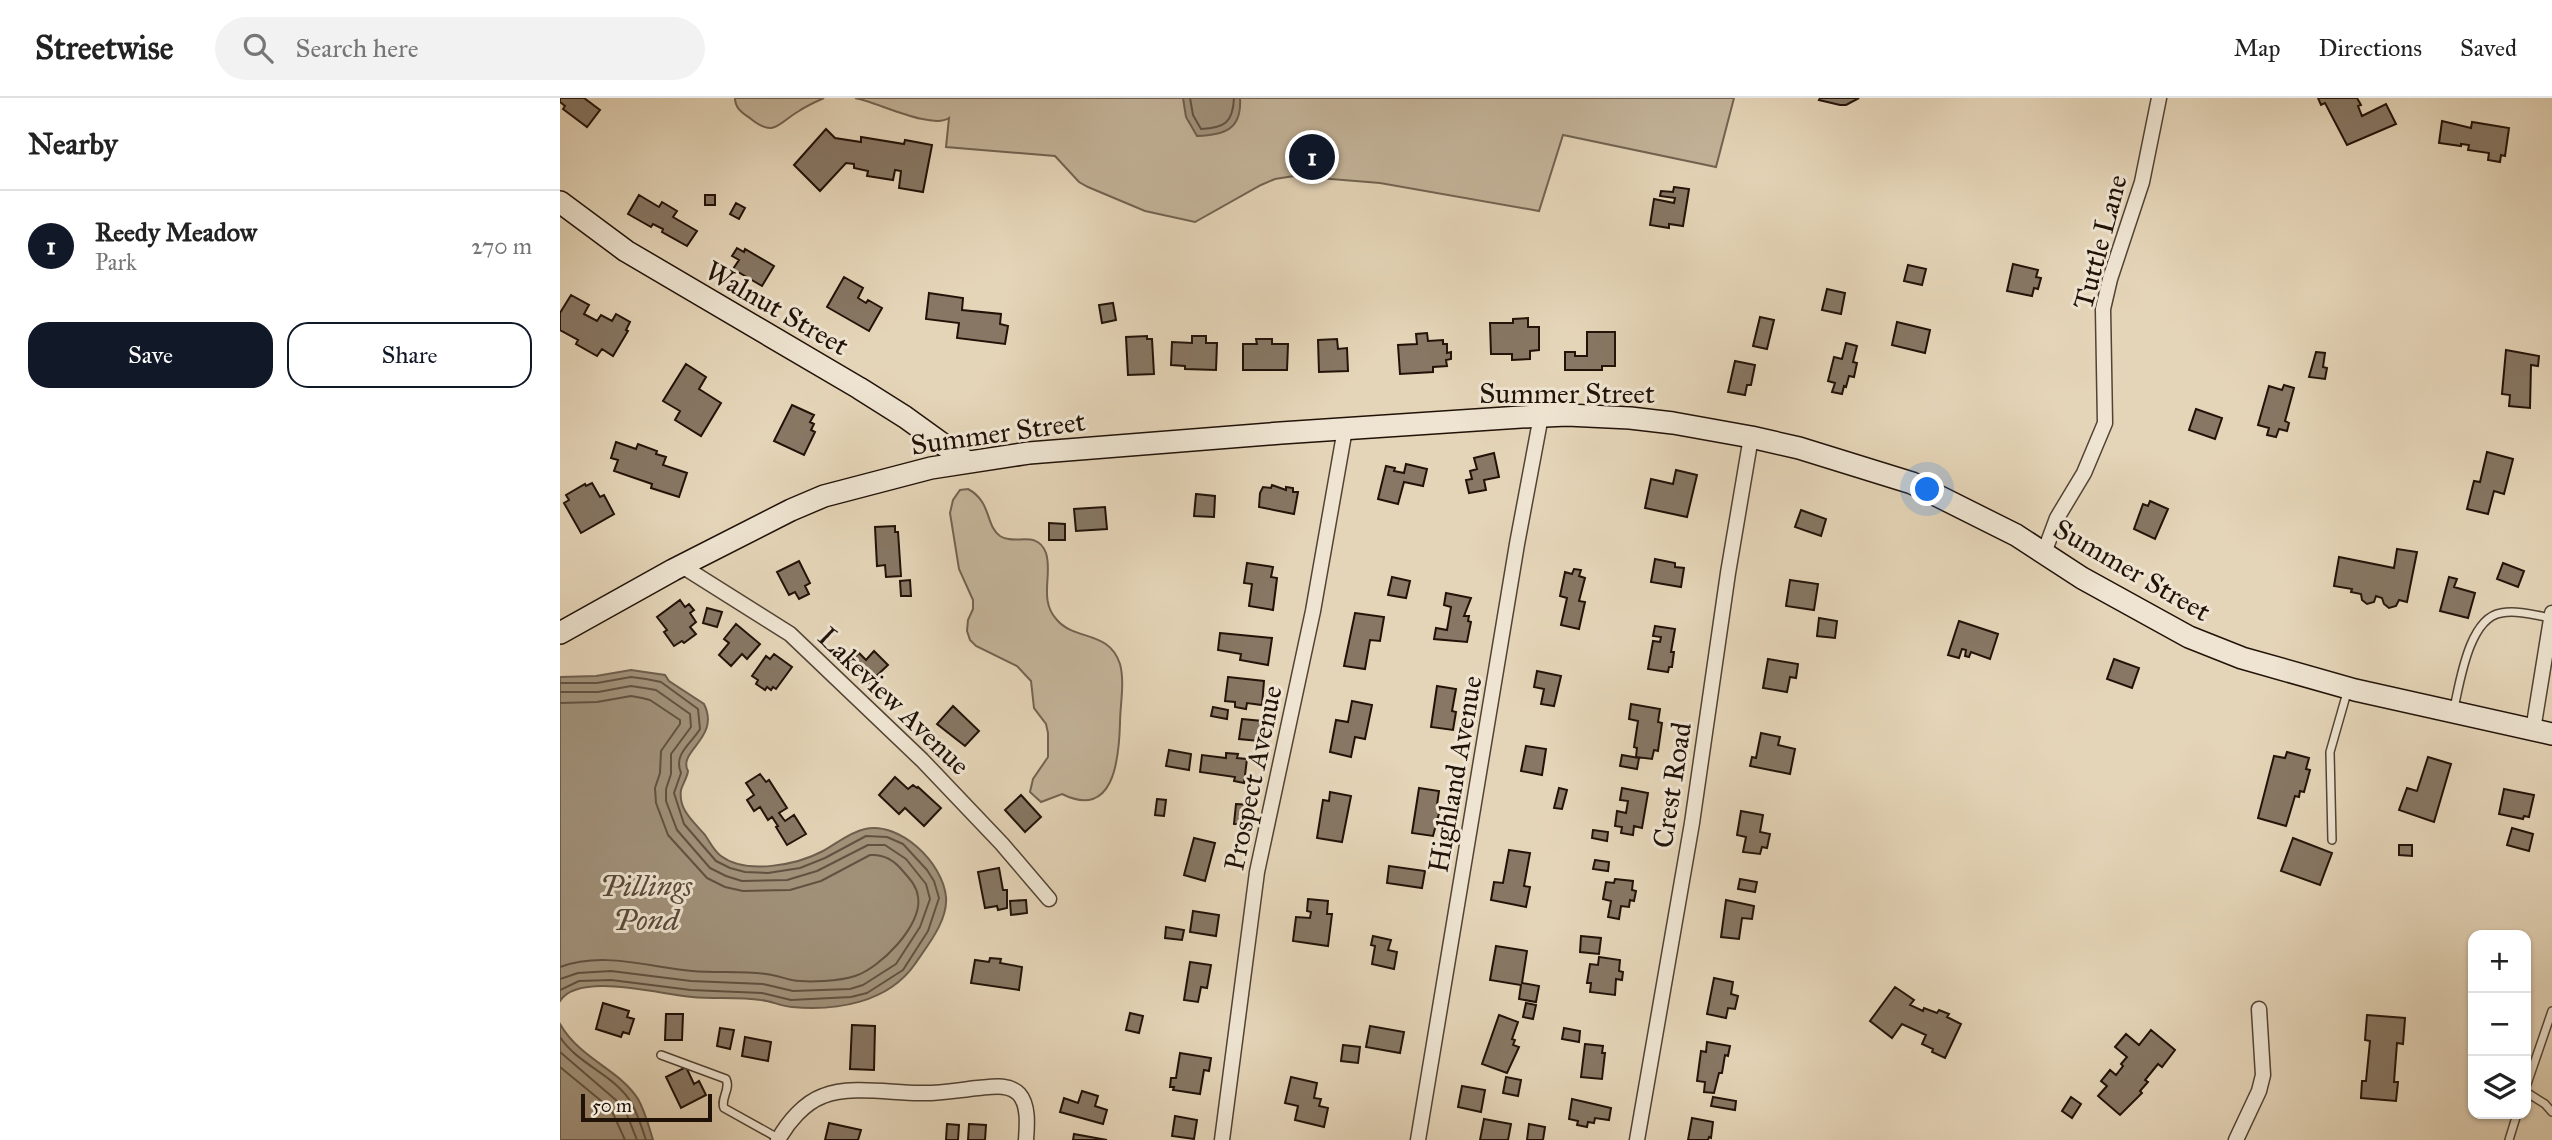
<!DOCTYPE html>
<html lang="en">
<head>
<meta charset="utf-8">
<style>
  body { margin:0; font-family:"IM FELL Great Primer",serif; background:#f2f2f2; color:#222 }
  .controls { position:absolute; right:21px; bottom:21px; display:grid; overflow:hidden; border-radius:14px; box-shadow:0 2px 5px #0004 }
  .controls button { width:63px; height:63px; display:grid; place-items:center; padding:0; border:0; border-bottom:2px solid #e0e0e0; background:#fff; color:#222; font:35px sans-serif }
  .scale { position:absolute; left:21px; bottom:18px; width:131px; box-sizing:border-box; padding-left:7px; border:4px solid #211208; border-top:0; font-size:19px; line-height:24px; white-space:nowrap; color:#211208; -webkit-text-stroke:5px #eee4d1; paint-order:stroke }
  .you { position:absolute; left:1368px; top:392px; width:24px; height:24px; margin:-18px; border:5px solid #fff; border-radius:50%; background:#1a73e8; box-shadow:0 0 0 10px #1a73e833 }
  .badge { display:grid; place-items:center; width:46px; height:46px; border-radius:50%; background:#111827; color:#fff; font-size:23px; font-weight:700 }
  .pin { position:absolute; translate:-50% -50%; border:4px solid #fff; box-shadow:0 2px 7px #0006 }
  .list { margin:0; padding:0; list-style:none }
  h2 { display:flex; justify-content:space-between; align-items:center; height:91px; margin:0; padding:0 28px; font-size:30px }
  h2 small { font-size:23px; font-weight:400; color:#767676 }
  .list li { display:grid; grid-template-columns:46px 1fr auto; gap:21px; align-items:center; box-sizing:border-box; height:112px; padding:0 28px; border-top:2px solid #e0e0e0 }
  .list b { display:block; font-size:26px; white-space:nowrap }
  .list p { margin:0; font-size:23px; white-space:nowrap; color:#767676 }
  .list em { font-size:23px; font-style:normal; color:#767676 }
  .actions { display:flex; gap:14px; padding:21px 28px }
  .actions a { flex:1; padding:16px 0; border:2px solid #111827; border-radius:21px; text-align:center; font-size:24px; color:#111827 }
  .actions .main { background:#111827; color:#fff }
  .icon { flex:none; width:38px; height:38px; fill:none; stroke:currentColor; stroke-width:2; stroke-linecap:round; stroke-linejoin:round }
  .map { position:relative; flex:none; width:1992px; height:1042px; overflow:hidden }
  header { display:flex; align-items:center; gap:42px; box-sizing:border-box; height:98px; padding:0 35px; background:#fff; border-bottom:2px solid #e0e0e0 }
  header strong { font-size:33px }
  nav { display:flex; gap:38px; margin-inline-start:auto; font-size:24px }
  .search { width:490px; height:63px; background:#f2f2f2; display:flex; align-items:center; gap:18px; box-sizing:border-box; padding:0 24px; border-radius:38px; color:#767676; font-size:26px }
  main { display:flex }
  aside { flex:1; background:#fff }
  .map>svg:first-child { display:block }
  .green { fill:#c4b49a; stroke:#726351; stroke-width:2 }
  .water { fill:#a2937c; stroke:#6e5f4e; stroke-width:2 }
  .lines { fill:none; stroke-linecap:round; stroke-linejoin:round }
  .shore { stroke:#625242; stroke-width:2 }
  .building { fill:#877764; stroke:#211208; stroke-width:2 }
  .lane-casing { stroke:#524334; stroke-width:10 }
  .street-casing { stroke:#524334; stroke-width:17 }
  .secondary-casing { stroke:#211208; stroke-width:24 }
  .lane { stroke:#eee4d1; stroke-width:7 }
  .street { stroke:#eee4d1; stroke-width:14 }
  .secondary { stroke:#eee4d1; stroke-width:21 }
  .labels { text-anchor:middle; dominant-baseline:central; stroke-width:6; stroke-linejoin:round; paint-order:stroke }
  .street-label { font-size:28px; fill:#211208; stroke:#eee4d1 }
  .water-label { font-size:30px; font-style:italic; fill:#5b4c3c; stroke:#eee4d1 }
</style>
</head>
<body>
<header>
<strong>Streetwise</strong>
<div class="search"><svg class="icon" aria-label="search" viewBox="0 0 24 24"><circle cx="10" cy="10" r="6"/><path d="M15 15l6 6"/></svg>Search here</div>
<nav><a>Map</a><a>Directions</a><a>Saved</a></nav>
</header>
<main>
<aside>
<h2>Nearby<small></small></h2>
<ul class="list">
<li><span class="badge">1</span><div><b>Reedy Meadow</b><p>Park</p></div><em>270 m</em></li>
</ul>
<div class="actions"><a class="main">Save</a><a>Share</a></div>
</aside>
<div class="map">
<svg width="1992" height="1042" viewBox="0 0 1992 1042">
  <rect width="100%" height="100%" fill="#e5d5b8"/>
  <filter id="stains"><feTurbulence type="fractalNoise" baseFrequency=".00286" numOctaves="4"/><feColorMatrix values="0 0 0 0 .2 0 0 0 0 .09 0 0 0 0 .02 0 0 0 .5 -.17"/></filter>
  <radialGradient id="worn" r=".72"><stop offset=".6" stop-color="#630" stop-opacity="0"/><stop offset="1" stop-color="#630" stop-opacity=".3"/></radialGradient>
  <!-- green -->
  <path class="green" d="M175,0H264C255,4 246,8 239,13C218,25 215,40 191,21C183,15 175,11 175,0Z
    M295,0H1174L1156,69L1003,37L979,113L820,85L734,78L715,81L701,87L635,124L585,113L528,89L519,84L495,58L386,49L389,20C372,32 317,4 295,0Z
    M408,391C432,404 425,427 440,438C455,448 477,431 486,455C493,476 478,502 497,522C515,543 549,532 560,566C565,585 560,607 560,625C559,661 554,722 502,696L481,704L470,694L473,681L488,659V635L486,626L474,610L471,583L457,568L416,548L410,542L407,533L408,522L413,511V502L399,471L390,415L393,402L400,392Z"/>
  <!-- water -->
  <path class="water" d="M623,0H680C682,32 664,37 637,38L626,19Z
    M71,572L105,577L109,583L144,606C161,640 117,653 128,673C127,680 123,685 121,692C118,712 134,724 145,737C150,744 154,753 161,758C186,777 237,767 263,753C276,746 290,734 305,731C340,723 383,765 386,799C388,823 367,848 355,866C328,905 276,913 232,909C221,908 211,903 201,902C178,899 155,901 132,899C102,897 19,873 0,903V579L36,578Z
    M0,926C21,962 59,971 78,1001C85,1013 89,1029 93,1042H0Z"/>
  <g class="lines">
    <!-- shore -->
    <path class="shore" d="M630,0L633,17L641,31C664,30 673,25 674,0
      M0,585H37L71,579L86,581L101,584L138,611L140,631C131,646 113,656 121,675L114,695L124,726L156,763L170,770L185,774L208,775L240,770L265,760L306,738L327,739L343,746L367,772L374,783L379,800L368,833L343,872L307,895L291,899L231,902L202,895L131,892L51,882L19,883L0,892
      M0,594H38L71,588L84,590L96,592L130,616L131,629L111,656V676L106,691V703L117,732L150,770L166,778L182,783L227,782L257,773L308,747H325L346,761L366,786L370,801L360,829L336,866L303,887L290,891L233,893L203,886L131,883L51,873L18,875L0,881
      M0,605L37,604L71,598L82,600L90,602L120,622V626L101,653L100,675L95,690L96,705L108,737L147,780L165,789L183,793L230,792L261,783L310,757C323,756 333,761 342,772C349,780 357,788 358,799C363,827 320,870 295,878C280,883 248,885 232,882C223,880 215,877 206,876C182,873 156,875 132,873C88,869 43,853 0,869
      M0,939C18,967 56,977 72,1006C78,1017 82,1030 86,1042
      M0,954L64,1009L77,1042
      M0,969L51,1011L65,1042"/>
  </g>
  <!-- building -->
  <path class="building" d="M0,0H24L40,12L27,29L3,11L5,8L0,4Z
    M1260,0H1299L1286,7H1280L1259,2Z
    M1758,0H1797L1801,7L1798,8L1802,18L1826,6L1836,26L1787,47L1765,5L1761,7Z
    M1882,23L1911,30L1912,24L1949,30L1945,58L1941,57L1940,64L1928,62L1929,55L1908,52L1909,47L1901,46V48L1879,45Z
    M266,31L275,40L301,44V39L344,46L345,42L372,47L363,94L339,90L341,73L335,72L333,82L307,78L308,73L294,70V66L286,65L260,93L234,67Z
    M1114,89L1129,91L1123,128L1109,126V130L1090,127L1094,101L1114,105L1115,100L1100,98L1101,93L1113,94Z
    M79,97L99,109L102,104L117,113L113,119L137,133L127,148L102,134L103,131L93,126L91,129L68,116Z
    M145,97H155V107H145Z
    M176,105L185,110L179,121L170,116Z
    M177,150L184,154L185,151L214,168L202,188L173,171L179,162L172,158Z
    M1453,166L1478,172L1476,179L1481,180L1478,191L1474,190L1472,198L1447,193Z
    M1348,167L1366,171L1362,187L1344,183Z
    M284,179L303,190L298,200L306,205L308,202L322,210L309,233L267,209Z
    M1267,191L1285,195L1281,216L1262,212Z
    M369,195L403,200L402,212L441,216L440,226L448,228L445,246L397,240L399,225L366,221Z
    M11,197L29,207L24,216L37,223L41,217L52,223L56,216L70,224L66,232L68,233L53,258L42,251L37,258L16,246L18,242L0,232V215Z
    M553,205L556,222L542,225L539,207Z
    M1200,219L1214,222L1207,251L1193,248Z
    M968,220V229H979V252L970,253V261L952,262V256H931L930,225H953V221Z
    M1337,224L1370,232L1365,255L1332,247Z
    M1027,234H1055V268H1042V272H1005V254H1015V258H1027Z
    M867,235L868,243L883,242V246H887V255L891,254V261L886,262L887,268L873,269V274L840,276L838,247L857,246L856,236Z
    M587,238V241H592L594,276L568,277L566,239Z
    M632,238H646V245H657L656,272L625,271V268L611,267L612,244L632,245Z
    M696,241H712V246H728L727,272H683V246H697Z
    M777,241L778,251L787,250L788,273L759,274L758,242Z
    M1286,245L1297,248L1293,264L1297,265L1294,279L1289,278L1286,289L1284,288L1282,296L1272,294L1275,285L1268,283L1274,259L1282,261Z
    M1946,252L1979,258L1978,268L1971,267L1970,310L1949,308L1950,297L1942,296Z
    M1756,254L1765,255L1763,269L1767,270L1765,281L1749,279Z
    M1175,263L1195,267L1191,287H1187L1185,297L1168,294Z
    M126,266L146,279L139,291L161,305L141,338L115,322L120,313L103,303Z
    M1724,287L1734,290L1725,323L1729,325L1727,333L1719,331L1716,339L1707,337L1709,330L1698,327L1709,288L1722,292Z
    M232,307L254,317L250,324L254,326L251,332L255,334L244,357L214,343Z
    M1636,311L1662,320L1655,341L1629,332Z
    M56,344L76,351L78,346L97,353L96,356L106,359L103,367L127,375L119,399L91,390L92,386L54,373L58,362L51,360Z
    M1927,354L1953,361L1944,396L1934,393L1928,416L1907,411L1914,383L1920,384Z
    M934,355L939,379L924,382L926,392L909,395L906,382L912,381L910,373L917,371L914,360Z
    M846,366L867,371L863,388L844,384L838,406L818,401L826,368L835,370L834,373L844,375Z
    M1116,372L1137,377L1127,419L1085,410L1091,381L1113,386Z
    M32,385L40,399L44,397L54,416L21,435L4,405L9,402L6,397L25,386L26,388Z
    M712,387L726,392V389L733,390V394H738L734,416L699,409L700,395L703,389L711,390Z
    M636,396L655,398L654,419L634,418Z
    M1590,403L1608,411L1595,441L1574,431L1583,406L1588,408Z
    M545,409L547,431L516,433L514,411Z
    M1241,412L1266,421L1261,438L1235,429Z
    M489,425L505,426V442H489Z
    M335,428V434H338L341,478L326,479L325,467L317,468L315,429Z
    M1837,451L1857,454L1847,504L1839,502L1836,508L1829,510L1824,506L1822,500L1816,498L1814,504L1807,506L1802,502L1801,496L1791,494L1792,491L1774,488L1779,459L1834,470Z
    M1095,461L1115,465V469L1124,470L1121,489L1091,484Z
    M239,463L250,485L245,488L249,496L239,501L235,494L229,497L217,474Z
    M687,465L713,469L711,479L717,480L713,512L689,508L692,486L684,485Z
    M1943,465L1964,473L1958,489L1937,481Z
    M1014,471L1021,472L1019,478L1025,480L1019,503L1025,504L1019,531L1001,527L1007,500L1000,498L1005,474L1012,476Z
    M832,479L850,483L846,500L828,497Z
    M1889,479L1897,481L1894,489L1915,495L1908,520L1880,513Z
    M350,482L351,498H341L340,483Z
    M1230,482L1258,486L1254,512L1226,508Z
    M886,495L911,500L904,518H909L908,523L911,524L907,544L874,541L876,530L887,532L891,509L884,507Z
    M120,502L125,509L129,506L134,512L130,515L136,524L130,529L136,536L124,545L122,543L114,548L104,534L107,532L97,519Z
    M147,510L162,514L157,529L143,525Z
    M795,515L824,519L820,543L810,542L805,571L784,568Z
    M1259,520L1277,523L1275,540L1257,538Z
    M1399,523L1438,536L1430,561L1411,554L1409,559L1405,558L1406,552L1402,551L1399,560L1388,557Z
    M176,526L200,546L187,561L182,556L171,568L159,557L169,545L164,541Z
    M1095,528L1115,531L1111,554H1114L1112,569H1109L1108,574L1088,571L1093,543L1100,544L1101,539L1093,538Z
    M660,535L712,540L708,567L680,562L681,556L658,552Z
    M314,553L328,567L309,585L289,564L299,555L306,562Z
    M214,556L232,569L216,591L213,589L211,592L207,589L205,592L196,586L198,582L192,578L206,558L210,561Z
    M1208,561L1238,566L1236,580L1230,579L1227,594L1203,590Z
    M1554,561L1579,570L1572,590L1547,581Z
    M977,573L1001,578L994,608L981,606L984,591L974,589Z
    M668,579L704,583L702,607L687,605L686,611L675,609V604L665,603Z
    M877,588L896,591L892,613L896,614L893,632L871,629Z
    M792,603L812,607L805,641L795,639L791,659L770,654L776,622L788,624Z
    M1071,606L1100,611L1098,624L1102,625L1098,653L1094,652L1092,661L1076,659L1077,650L1074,649L1078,623L1069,621Z
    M393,608L419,633L405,648L377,626Z
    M653,609L668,612L667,621L651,618Z
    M682,621L702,623L699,643L679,641Z
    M1201,635L1220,639L1218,647L1235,651L1230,676L1190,668L1192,659L1196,660Z
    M966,648L986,651L982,677L961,673Z
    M609,652L631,656L629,672L606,668Z
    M1727,654L1749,660L1746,671L1750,672L1744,694L1740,693L1739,699L1735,698L1726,728L1698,720L1714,658L1725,660Z
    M666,655L678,656L677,660L687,661L684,685L674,683L675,679L640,674L642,657L666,660Z
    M1062,657L1079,660L1077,671L1060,668Z
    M1868,659L1891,666L1874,724L1839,712L1847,690L1857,693Z
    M200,676L206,684L209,682L227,710L219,715L225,723L234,717L246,736L227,747L216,729L218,728L212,719L208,722L200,709L194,713L187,702L194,697L186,685Z
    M335,679L348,691L353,687L357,690L358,689L381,710L364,728L345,710L339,716L319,697Z
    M859,690L879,693L877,707L881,708L873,738L852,735Z
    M999,690L1007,692L1002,711L994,710Z
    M1062,690L1088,695L1082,730L1074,728L1073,737L1061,735L1062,729L1055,728L1057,713L1066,715L1068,703L1060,702Z
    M1944,691L1974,697L1969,719L1964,718L1963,721L1939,716Z
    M770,694L791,698L782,744L757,740L763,702L769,703Z
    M461,697L481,719L465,734L445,712Z
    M597,701L606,702L604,718L595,717Z
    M676,706L692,707L690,728L674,726Z
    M1181,713L1203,717L1200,734L1210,736L1207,750L1202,749L1200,756L1183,754L1186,739L1177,737Z
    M1952,730L1973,736L1969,753L1947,747Z
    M1033,732L1048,734L1047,743L1032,740Z
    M634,740L655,745L645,783L624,777Z
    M1733,740L1772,755L1760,787L1721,773Z
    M1839,747H1852V758L1839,757Z
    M949,752L970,755L964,788L970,789L966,809L931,802L934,784L943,785Z
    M1035,762L1049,764L1048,773L1033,771Z
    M829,768L865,773L862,790L827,785Z
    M439,770L443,792H447V810L438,812L437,808L425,810L418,774Z
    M1055,781L1073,783L1072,792L1076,793L1074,803L1070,802L1069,809L1061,808L1059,821L1048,819L1051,803L1043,801L1046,784L1054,785Z
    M1180,781L1197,784L1195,794L1178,791Z
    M748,801L768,803L767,816H772L768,848L733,843L736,819L750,820L751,814L747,813Z
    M466,802L467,815L451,817L450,803Z
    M1166,802L1194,808L1192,821L1182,820L1179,841L1161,839Z
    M633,813L659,817L656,838L630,834Z
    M606,829L624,832L622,842L605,840Z
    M813,838L831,842L828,852L837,854L834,871L812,866L815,848L811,847Z
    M1021,838L1041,840L1039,856L1020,854Z
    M936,848L967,853L962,885L979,888L976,904L959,901L961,887L930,882Z
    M1039,859L1060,862L1059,873L1063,874L1062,882L1056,881L1055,897L1030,894L1031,885H1027L1030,866L1038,867Z
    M430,860L441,861L440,865L462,869L459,892L411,885L415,862L429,864Z
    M630,864L651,867L647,890L641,889L638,904L624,902Z
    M1154,880L1173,884L1171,896L1178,898L1175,911L1168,910L1166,920L1147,916Z
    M1335,889L1354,902L1350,907L1363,913L1364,910L1377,915L1379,912L1389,916L1387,919L1401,926L1385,960L1372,954L1373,951L1362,946L1366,937L1342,926L1332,940L1310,923Z
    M43,905L69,913L67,919L74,921L69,936L63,934L61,939L36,931Z
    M966,905L976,907L973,921L963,919Z
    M570,915L583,918L579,935L566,932Z
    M106,916H123L122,942H105Z
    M939,917L958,924L952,941L955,942L953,947L959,949L947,975L922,966Z
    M1807,917L1845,920L1843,946L1837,945L1834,984H1838L1836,1003L1801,1000L1802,983H1806L1810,943L1805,942Z
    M292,927L315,928L314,972L290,971Z
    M810,928L844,934L840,955L806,949Z
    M160,930L174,932L170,951L157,948Z
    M1004,930L1020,933L1019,944L1002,941Z
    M1591,932L1615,952L1602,969L1598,966L1585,982L1588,984L1580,993L1582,995L1560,1017L1538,998L1547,988L1541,983L1550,972L1556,977L1563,968L1561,966L1567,959L1555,949L1566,936L1579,947Z
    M185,939L211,944L208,963L182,958Z
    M1147,944L1170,948L1168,958L1165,957L1162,975H1159L1154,995L1144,994L1145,984L1137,983L1141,953L1146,954Z
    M1025,946L1043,948L1042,955H1045L1042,981L1021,979Z
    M783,947L800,949L798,965L781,963Z
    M620,955L651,960L649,973L644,972L640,996L613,992L614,989H610L611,980H616Z
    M126,969L134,986L139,983L146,997L121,1010L106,979Z
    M731,979L757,985L754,1000L761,1001L759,1008L768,1010L764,1029L735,1022L738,1008L725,1005Z
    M946,979L961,982L958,998L943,995Z
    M902,988L925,992L921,1014L898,1009Z
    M522,993L538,998L535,1008L547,1012L543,1026L500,1014L504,1000L518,1005Z
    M1153,999L1176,1003L1175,1012L1151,1008Z
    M1511,999L1521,1006L1512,1020L1502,1013Z
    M1012,1001L1051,1010L1049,1022L1035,1020L1034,1025L1028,1024L1027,1029L1017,1027L1018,1023L1009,1021Z
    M615,1018L637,1022L634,1041L612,1038Z
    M1132,1020L1153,1024L1151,1040L1149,1039L1148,1042H1128Z
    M924,1021L951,1026L948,1042H920Z
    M269,1025L301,1032L298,1042H265Z
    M387,1026L399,1027L398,1042H386Z
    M409,1026L426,1027L425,1042H408Z
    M969,1026L985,1029L983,1042H967Z
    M514,1036L547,1042H513Z"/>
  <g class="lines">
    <!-- lane casing -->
    <g class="lane-casing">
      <path id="lane" d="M1894,610C1900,584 1909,520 1941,515C1957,512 1975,517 1991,520
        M1772,742L1770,654L1788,591
        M101,957L166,981C171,991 160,1001 164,1010L218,1040
        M1966,989L1992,913
        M1966,994L1985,1006L1992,1014
        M1949,1042L1957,1016"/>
    </g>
    <!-- street casing -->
    <g class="street-casing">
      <path id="street" d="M1484,455L1497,420L1524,375L1545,325L1543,211L1550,181L1582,84L1599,0
        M122,468L230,536L362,662L442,746L489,801
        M1973,632L1992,515
        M218,1042C228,1024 244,1005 263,998C290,987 331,995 359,995C379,996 398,992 418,990C431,989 448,985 459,996C469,1007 467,1028 466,1042
        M662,1042L697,774L753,513L785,331
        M858,1042L957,446L981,318
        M1077,1042L1132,725L1168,475L1191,339
        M1676,1042L1699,993L1703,977L1699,911"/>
    </g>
    <!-- secondary casing -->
    <g class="secondary-casing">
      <path id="secondary" d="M0,104L66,153L299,290L345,319L406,363
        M0,535L113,472L231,412L264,398L371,370L469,355L721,335L961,319L1007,317L1070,320L1113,325L1191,339L1239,350L1352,385L1456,437L1522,480L1629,539L1682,560L1795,592L1992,636"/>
    </g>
    <!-- lane -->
    <use href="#lane" class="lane"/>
    <!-- street -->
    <use href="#street" class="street"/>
    <!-- secondary -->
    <use href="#secondary" class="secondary"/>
  </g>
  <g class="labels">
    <!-- street labels -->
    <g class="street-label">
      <text transform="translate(1540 144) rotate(-75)">Tuttle Lane</text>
      <text transform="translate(217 210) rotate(30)">Walnut Street</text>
      <text x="1007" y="295">Summer Street</text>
      <text transform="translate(438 335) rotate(-8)">Summer Street</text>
      <text transform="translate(1572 472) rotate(30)">Summer Street</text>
      <text transform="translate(334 603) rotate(44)">Lakeview Avenue</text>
      <text transform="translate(895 676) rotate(-80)">Highland Avenue</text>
      <text transform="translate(693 680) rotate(-78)">Prospect Avenue</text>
      <text transform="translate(1112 687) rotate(-81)">Crest Road</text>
    </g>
    <!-- water labels -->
    <g class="water-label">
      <text x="86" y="788">Pillings<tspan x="86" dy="34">Pond</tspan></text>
    </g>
  </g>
  <rect width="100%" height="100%" filter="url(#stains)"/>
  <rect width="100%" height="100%" fill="url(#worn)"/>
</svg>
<div class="controls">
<button>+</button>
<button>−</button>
<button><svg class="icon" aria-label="layers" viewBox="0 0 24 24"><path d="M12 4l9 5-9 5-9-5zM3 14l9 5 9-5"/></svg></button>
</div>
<div class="scale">50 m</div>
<div class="you"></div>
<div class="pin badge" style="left:752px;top:59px">1</div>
</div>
</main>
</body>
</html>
